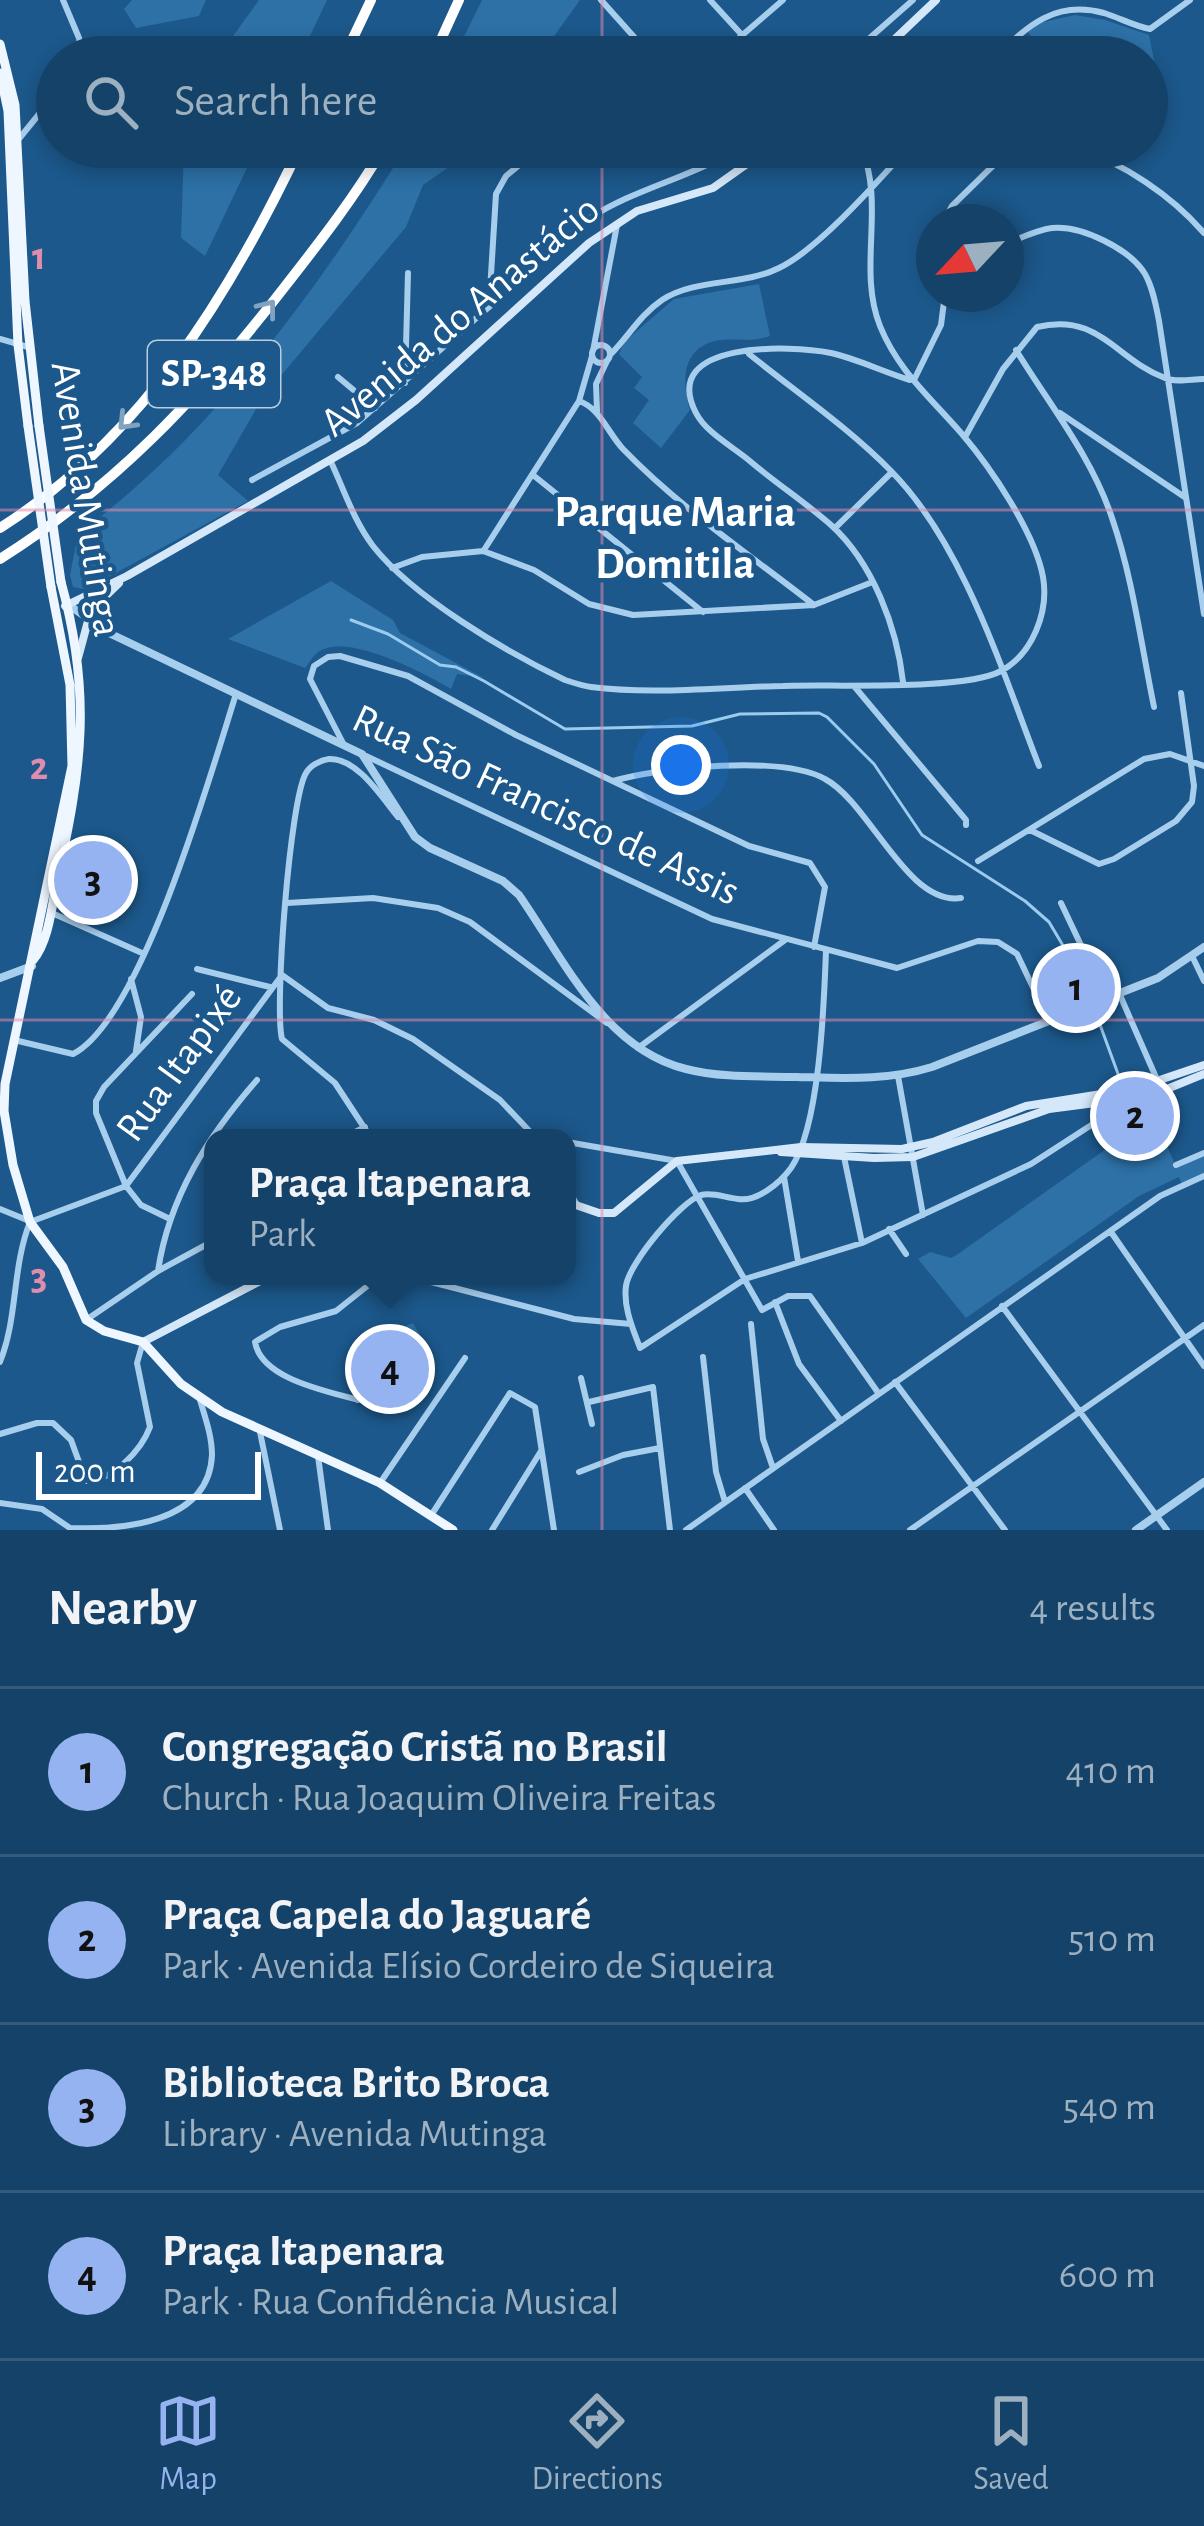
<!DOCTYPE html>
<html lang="en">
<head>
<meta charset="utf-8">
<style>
  body { margin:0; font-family:"Alegreya Sans",sans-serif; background:#224d71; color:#f1f3f6 }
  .compass { position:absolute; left:916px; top:204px; width:108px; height:108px; border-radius:50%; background:#154268; box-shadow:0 6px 18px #0003; rotate:244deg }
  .scale { position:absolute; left:36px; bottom:30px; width:225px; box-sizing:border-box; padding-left:12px; border:6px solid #fff; border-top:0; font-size:33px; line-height:42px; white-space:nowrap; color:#fff; -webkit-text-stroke:9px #1c588b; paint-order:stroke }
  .you { position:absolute; left:681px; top:765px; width:42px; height:42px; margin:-30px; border:9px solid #fff; border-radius:50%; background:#1a73e8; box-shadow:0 0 0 18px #1a73e833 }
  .badge { display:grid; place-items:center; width:78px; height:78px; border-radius:50%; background:#95b2f1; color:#111; font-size:39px; font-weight:700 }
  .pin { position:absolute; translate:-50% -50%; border:6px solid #fff; box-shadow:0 3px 12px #0006 }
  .popup { position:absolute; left:204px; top:1129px; width:372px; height:156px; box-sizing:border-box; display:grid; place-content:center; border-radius:24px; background:#154268; filter:drop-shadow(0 3px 9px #0005); font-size:39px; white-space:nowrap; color:#9db0c0 }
  .popup b { font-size:45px; color:#f1f3f6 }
  .popup::after { content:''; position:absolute; left:50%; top:100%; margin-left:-24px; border:24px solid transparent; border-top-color:#154268 }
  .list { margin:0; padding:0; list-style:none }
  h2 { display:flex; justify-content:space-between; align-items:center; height:156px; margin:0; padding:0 48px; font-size:51px }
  h2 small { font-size:39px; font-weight:400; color:#9db0c0 }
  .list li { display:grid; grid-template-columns:78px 1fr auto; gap:36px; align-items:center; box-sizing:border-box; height:168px; padding:0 48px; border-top:3px solid #345b7c }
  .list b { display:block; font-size:45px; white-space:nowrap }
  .list p { margin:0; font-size:39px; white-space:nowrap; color:#9db0c0 }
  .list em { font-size:39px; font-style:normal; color:#9db0c0 }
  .icon { flex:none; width:66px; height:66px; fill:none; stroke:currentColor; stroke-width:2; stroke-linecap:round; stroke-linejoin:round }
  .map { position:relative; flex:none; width:1204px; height:1530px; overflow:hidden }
  .search { position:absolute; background:#154268; box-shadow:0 6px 18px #0003; left:36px; right:36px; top:36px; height:132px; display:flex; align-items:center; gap:30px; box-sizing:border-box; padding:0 42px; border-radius:66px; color:#9db0c0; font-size:45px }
  .sheet { height:828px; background:#154268 }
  nav { display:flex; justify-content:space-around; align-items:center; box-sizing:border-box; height:168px; border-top:3px solid #345b7c; background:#154268; font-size:33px; color:#9db0c0 }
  nav a { display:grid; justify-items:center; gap:6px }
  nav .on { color:#95b2f1 }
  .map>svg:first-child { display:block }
  .green { fill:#2d71a7 }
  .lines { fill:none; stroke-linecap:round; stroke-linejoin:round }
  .stream { stroke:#9bcbee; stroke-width:3 }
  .minor { stroke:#a8ceed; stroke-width:6 }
  .tertiary { stroke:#a8ceed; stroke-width:8 }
  .secondary { stroke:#d5e8f9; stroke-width:8 }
  .primary { stroke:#eef6ff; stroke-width:9 }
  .motorway { stroke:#fff; stroke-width:10 }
  .primary-bridge { stroke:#eef6ff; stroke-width:9 }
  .oneway { stroke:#82a3bf }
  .grid { fill:none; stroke:#e08cad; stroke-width:3; stroke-opacity:0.55 }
  .labels { text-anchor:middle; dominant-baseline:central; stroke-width:9; stroke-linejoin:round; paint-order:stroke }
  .shield { fill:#1c588b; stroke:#bbcddc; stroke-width:3 }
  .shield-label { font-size:39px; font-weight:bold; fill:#fff }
  .street-label { font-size:42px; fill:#fff; stroke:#1c588b }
  .neighbourhood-label { font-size:45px; font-weight:bold; fill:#fff; stroke:#1c588b }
  .grid-label { font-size:39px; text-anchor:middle; font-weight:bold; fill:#e08cad; stroke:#1c588b; stroke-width:9; stroke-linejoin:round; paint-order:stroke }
</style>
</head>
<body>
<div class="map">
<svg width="1204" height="1530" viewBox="0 0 1204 1530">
  <rect width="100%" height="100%" fill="#1c588b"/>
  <!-- green -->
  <path class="green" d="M132,0H206L199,16L136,28L124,9Z
    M259,0H327L300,57H218Z
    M482,0H580L539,57H454Z
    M1075,15L1105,20L1149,35L1164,110L1147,103V57H1048L1027,31L1039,23Z
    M184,147H257L205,256L181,238Z
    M406,147H478L423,185L406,227L263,397L218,475L248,501L103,580L83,589L73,587L70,575L78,534C213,434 318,290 406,147Z
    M759,284L770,336C749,343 741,338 721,340C682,345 681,380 690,410L661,448L633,423L649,400L634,388L642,377L619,354L624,342L674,299Z
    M331,581L393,620L400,633L484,678L457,674L451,689C425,674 343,629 316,654C311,658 309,664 305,668L228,639Z
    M1154,1115L1176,1167L1204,1156V1175L1182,1185L1179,1177L1139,1196L966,1318L918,1259L930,1252L951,1258L958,1254Z
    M413,1323L423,1341L410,1364L417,1374L387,1404L386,1415L369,1405L366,1341Z"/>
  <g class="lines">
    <!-- stream -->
    <path class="stream" d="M351,620L388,634L440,665L456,667L484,681L565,729L692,726L740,714L819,713L827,717L874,764L922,835L1025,901L1049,922L1084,981L1121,1082"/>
    <!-- minor -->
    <path class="minor" d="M63,0L79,38L82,57
      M601,0L652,57
      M710,0L742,35
      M717,57L783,0
      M848,57L913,0
      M996,57C1028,25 1056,0 1104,13C1120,18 1134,26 1150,29L1190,0
      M1147,106L1160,111
      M18,140L57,92
      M1075,147C1123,163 1171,195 1204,233
      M943,222L952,206L1012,147
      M1006,244C1020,238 1037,230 1052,228C1081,225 1130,249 1145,274C1153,288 1156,306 1159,321L1204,614
      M489,307L496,194L506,176L541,147
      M0,339L28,347
      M592 354a9 9 0 1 1 18 0a9 9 0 1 1-18 0Z
      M1016,350C1049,404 1092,457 1112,518C1133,579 1141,644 1154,707
      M593,351L617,225
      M749,354C796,392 849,428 891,471C964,545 1002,671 1039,766
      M610,355C628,337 640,315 662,300C696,278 743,286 779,268C819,249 878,181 909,147
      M338,377L375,408
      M914,380L941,325L945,294
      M405,383L408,273
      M579,401C600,408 608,433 623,449C679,507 750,555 814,605
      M597,411L596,384L607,361
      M1060,413L1186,498
      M965,437L1003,369L1037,327C1099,312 1115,359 1165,378C1176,383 1192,379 1203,379
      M331,462C344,490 354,521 373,546C413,597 506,652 565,680C574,683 583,686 591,687C654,695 721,687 783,686C831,684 964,691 1001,671C1033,654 1049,611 1043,577C1035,533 991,468 962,434C932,399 898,371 880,326C857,268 886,205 861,147
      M533,475L703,612
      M252,480L357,423L590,218C638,187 692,178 739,147
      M835,528L892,472
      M484,550L579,401L592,356
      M392,568L422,557L483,551L534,570L589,604L633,615L814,605L870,583
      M903,682C897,628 873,563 831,525C806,503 777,484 751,462C735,448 706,433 696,413C658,340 792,345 831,353C858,359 883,372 910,380
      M854,686L966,820V825
      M344,745L310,679L314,666L328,657L340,656L408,676L516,735L749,846L810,863L825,887L814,947
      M366,756L712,919L897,968L978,941L998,942L1017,954L1049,1021
      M613,781C660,767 783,755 825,779C870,803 907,906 961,898
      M1030,830L1099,864L1114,859L1176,821L1192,802L1194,786L1181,693
      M978,861L1144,759L1170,754L1204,766
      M287,903L373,898L438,908L470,922L607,1023
      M1061,903L1106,998
      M52,913L142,953
      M826,951C824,1003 820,1126 791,1168C780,1183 757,1202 738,1199C726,1198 713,1192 701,1195C680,1202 629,1263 626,1286C623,1307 633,1329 640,1348L745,1279L862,1243L1031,1164L1110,1113L1118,1101
      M1193,958L1204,981
      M197,969L270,987
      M131,979L141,1017L136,1051
      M1119,993L1162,1091
      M14,1040L73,1054C142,1019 211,772 236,694
      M638,1048L785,940
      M898,1076L923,1215
      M343,1138L365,1127
      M371,1138L335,1083L282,1039C274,1008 290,799 306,773C310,766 320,760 329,759C358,758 382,798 398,817
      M567,1142L677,1161L762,1310L788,1296H810L879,1394
      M844,1157L862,1243
      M1176,1165L1204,1153
      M784,1177L798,1261
      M567,1188L576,1203
      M0,1209L27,1220
      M170,1219L141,1205L126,1186L96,1113V1101L104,1087L192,994
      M30,1222L126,1186L282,975L328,1008L374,1020L413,1039L500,1100L536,1138
      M889,1229L906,1254
      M1111,1232L1204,1366
      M158,1271C169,1197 208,1136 257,1080
      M408,1276L574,1319L631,1324
      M775,1302L799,1364L841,1421
      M1002,1306L1167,1530
      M86,1320L158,1271L213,1241
      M751,1324L763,1439L773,1468
      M703,1357L716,1472L725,1502
      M0,1362C18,1317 12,1267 30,1222
      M581,1378L592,1424
      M895,1382L1005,1530
      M358,1400C327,1391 261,1379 255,1342L280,1327L336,1311L380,1276
      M589,1402L653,1387L670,1530
      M260,1432L280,1530
      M0,1434L37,1423H53L71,1440L86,1481C112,1481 141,1451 150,1427L137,1363L143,1342
      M318,1456L328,1530
      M579,1472L623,1455L660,1448
      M380,1483L465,1358
      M745,1488L774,1530
      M0,1503L42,1509L70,1528C121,1530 209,1524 212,1455C212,1436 205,1417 200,1400
      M432,1514L510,1393L535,1407L554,1530
      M492,1530L541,1451
      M686,1530L1160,1196L1204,1176
      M910,1530L1204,1325"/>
    <!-- tertiary -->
    <path class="tertiary" d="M67,604L111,634L362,754L415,837L430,848L503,881L519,895C563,958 604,1049 686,1069C721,1078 759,1076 796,1077C842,1078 887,1081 932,1067L1158,978L1204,947
      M0,978L32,966
      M1136,1530L1204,1482"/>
    <!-- secondary -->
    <path class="secondary" d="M876,57L936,0
      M65,606L127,576L363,441L416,400L589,243L637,211L713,188L771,147
      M78,658L91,610L119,583
      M781,1152L874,1158L913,1157L1049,1109L1118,1100L1162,1091L1204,1074
      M567,1202L599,1213H614L677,1161L801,1147L902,1149L933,1142L1026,1106L1133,1089L1204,1065
      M143,1342L270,1276"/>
    <!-- primary -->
    <path class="primary" d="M0,44L15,105L25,301L39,426
      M0,73L8,111L18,345L28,426
      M51,587L70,685L72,766L5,1084L4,1111L13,1165L30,1222L63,1267L86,1320L104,1331L143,1342L181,1384L222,1412L380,1483L453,1530
      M33,960C49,941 52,905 57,880C82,770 92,693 61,582"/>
    <!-- motorway -->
    <path class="motorway" d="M344,57L371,0
      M433,57L459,0
      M0,528C142,438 229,296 300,147
      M0,559C117,485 199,397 283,289C319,243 355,197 384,147"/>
    <!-- primary-bridge -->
    <path class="primary-bridge" d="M28,426L51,587
      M39,426L61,582"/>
  </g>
  <!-- one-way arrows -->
  <defs><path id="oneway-chevron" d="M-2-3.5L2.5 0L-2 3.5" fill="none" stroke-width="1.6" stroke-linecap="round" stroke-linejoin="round" transform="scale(3)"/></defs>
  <g class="oneway">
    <use href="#oneway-chevron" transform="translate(268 308) rotate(-52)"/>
    <use href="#oneway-chevron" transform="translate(126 422) rotate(134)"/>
  </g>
  <!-- grid -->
  <path class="grid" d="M602,0V57M602,147V1530M0,510H1204M0,1020H1204"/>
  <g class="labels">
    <!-- shield labels -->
    <rect class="shield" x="148" y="341" width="132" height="66" rx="9"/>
    <g class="shield-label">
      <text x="214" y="374">SP-348</text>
    </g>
    <!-- street labels -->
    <g class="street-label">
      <text transform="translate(460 316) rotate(-40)">Avenida do Anastácio</text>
      <text transform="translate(86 499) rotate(81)">Avenida Mutinga</text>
      <text transform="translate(546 805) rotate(25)">Rua São Francisco de Assis</text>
      <text transform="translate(179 1063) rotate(-54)">Rua Itapixé</text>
    </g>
    <!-- neighbourhood labels -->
    <g class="neighbourhood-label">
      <text x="675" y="512">Parque Maria<tspan x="675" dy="52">Domitila</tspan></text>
    </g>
  </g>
  <g class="grid-label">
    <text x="39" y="269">1</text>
    <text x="39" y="779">2</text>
    <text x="39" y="1289">3</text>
  </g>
</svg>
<svg class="compass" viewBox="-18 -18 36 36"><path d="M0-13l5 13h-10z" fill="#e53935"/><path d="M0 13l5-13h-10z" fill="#9db0c0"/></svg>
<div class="scale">200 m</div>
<div class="you"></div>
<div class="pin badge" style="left:1076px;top:988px">1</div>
<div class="pin badge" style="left:1135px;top:1116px">2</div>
<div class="pin badge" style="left:93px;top:880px">3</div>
<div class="pin badge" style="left:390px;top:1369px">4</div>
<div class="popup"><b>Praça Itapenara</b>Park</div>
<div class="search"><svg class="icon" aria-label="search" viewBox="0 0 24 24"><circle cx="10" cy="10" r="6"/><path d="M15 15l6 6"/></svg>Search here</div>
</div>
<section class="sheet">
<h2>Nearby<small>4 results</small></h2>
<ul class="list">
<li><span class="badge">1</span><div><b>Congregação Cristã no Brasil</b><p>Church · Rua Joaquim Oliveira Freitas</p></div><em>410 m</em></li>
<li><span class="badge">2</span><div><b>Praça Capela do Jaguaré</b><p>Park · Avenida Elísio Cordeiro de Siqueira</p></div><em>510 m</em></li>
<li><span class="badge">3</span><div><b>Biblioteca Brito Broca</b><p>Library · Avenida Mutinga</p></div><em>540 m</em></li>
<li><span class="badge">4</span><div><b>Praça Itapenara</b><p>Park · Rua Confidência Musical</p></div><em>600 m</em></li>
</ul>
</section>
<nav>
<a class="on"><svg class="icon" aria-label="map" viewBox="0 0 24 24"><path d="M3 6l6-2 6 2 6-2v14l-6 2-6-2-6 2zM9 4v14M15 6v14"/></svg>Map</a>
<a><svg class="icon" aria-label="directions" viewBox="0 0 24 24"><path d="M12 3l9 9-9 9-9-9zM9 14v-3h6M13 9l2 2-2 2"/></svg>Directions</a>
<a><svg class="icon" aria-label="saved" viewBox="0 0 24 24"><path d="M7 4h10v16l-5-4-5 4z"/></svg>Saved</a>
</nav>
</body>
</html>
